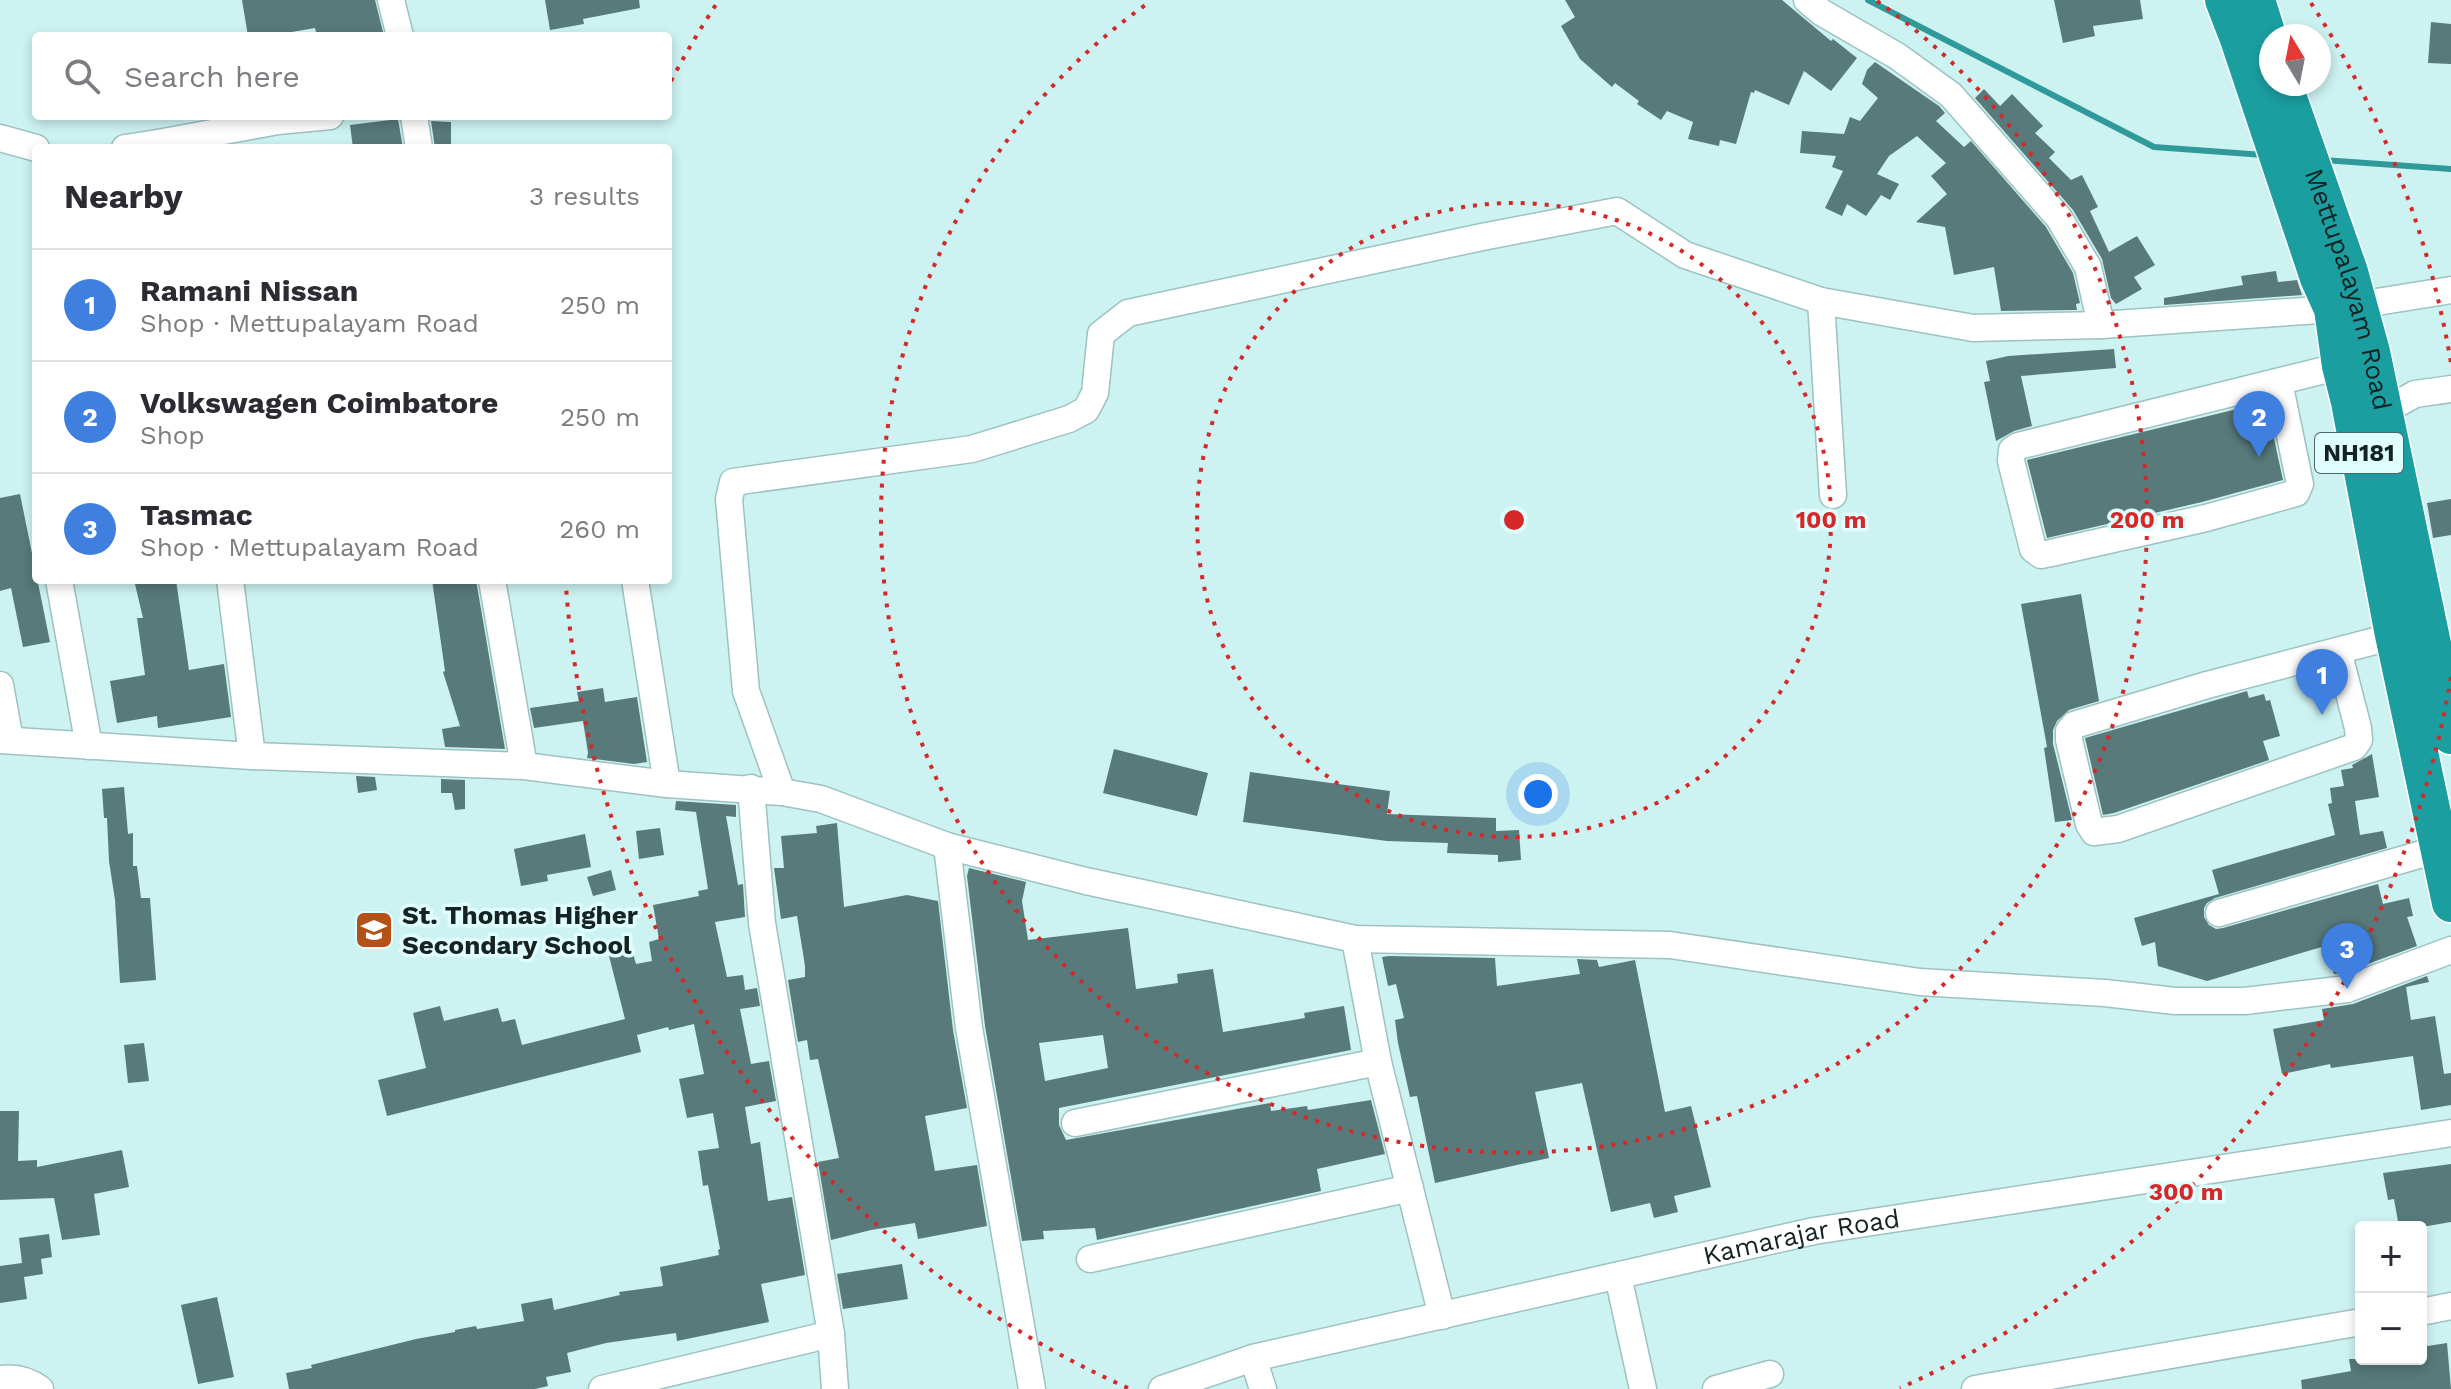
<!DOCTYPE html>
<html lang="en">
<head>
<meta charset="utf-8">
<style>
  body { margin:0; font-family:"Work Sans",sans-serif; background:#f2f2f3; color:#2b2b33 }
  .controls { position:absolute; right:24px; bottom:24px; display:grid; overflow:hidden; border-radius:8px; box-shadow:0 4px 12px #0003 }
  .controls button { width:72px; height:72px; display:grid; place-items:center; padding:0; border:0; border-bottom:2px solid #e1e1e2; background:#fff; color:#2b2b33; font:40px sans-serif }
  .compass { position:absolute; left:2259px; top:24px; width:72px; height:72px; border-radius:50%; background:#fff; box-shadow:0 4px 12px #0003; rotate:350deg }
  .you { position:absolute; left:1538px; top:794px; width:28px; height:28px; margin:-20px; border:6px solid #fff; border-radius:50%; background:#1a73e8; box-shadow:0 0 0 12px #1a73e833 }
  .badge { display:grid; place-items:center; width:52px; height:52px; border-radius:50%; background:#b35116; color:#fff; font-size:26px; font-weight:700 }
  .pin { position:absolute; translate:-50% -66px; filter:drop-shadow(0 2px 4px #0008) }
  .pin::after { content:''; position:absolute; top:42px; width:28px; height:24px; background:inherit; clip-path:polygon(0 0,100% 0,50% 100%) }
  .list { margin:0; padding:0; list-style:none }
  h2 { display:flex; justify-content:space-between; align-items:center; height:104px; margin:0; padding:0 32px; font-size:34px }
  h2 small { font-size:26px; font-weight:400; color:#7c7c81 }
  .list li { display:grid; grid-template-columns:52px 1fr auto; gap:24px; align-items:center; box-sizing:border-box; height:112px; padding:0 32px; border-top:2px solid #e1e1e2 }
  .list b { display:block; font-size:30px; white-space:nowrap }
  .list p { margin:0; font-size:26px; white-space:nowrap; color:#7c7c81 }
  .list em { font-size:26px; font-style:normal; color:#7c7c81 }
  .icon { flex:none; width:44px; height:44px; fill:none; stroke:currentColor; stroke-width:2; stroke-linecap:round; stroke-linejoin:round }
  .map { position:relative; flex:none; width:2451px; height:1389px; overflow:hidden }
  .search { position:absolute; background:#fff; box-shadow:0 4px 12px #0003; left:32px; top:32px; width:640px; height:88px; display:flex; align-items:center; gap:20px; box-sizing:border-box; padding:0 28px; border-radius:8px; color:#7c7c81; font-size:30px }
  .panel { position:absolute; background:#fff; box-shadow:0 4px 12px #0003; left:32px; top:144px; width:640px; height:440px; border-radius:8px }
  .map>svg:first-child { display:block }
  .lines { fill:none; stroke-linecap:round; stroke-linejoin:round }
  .stream { stroke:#30999a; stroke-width:6 }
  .building { fill:#587a7a; fill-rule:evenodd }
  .minor-casing { stroke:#9dc2c2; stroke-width:29 }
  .highway-casing { stroke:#fff; stroke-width:41 }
  .minor { stroke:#fff; stroke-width:26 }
  .highway { stroke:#1b9ea0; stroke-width:38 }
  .ring { fill:none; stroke:#d62828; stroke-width:4; stroke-dasharray:4 8 }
  .labels { text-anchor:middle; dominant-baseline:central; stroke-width:7; stroke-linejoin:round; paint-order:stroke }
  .shield { fill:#e0fefe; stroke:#526565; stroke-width:2 }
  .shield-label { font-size:24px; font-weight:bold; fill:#152323 }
  .street-label { font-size:26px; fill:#152323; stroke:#e0fefe }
  .poi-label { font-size:26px; font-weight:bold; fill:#152323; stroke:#e0fefe; text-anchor:start }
  .centre { fill:#d62828; stroke:#e0fefe; stroke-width:4 }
  .ring-label { font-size:24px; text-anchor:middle; font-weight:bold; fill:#d62828; stroke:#e0fefe; stroke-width:7; stroke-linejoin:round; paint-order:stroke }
</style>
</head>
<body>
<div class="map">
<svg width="2451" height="1389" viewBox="0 0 2451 1389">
  <rect width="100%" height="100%" fill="#cdf2f2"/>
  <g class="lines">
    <!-- stream -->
    <path class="stream" d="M1868,0L2154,147L2264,155
      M2323,160L2451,169"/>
  </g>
  <!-- building -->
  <path class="building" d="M242,0H375L384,36H317L315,28L268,36H248Z
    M545,0H639L640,8L583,19L584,24L550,30Z
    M1565,0H1782L1831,41L1833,39L1857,58L1831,91L1804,71L1789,105L1755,90L1754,93L1751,92L1736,144L1720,140L1719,146L1688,139L1693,122L1667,111L1661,120L1637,104L1639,101L1615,83L1612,87L1580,59L1561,26L1575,17Z
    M2054,0H2140L2143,19L2093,26L2095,36L2063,43Z
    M2431,22L2451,24V64L2428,63Z
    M1875,62L1939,106L1945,113L1936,121L1964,147L1971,141L2046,227L2073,273L2080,303L2076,304L2077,310L2001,311L1994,267L1954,275L1945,227L1916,222L1947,194L1931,176L1946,163L1917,136L1889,156L1877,174L1899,184L1890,200L1881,195L1866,216L1847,204L1842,216L1825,208L1843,171L1832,167L1836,156L1800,153L1802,131L1844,134L1850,117L1860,121L1878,98L1862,84L1867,70Z
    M1984,89L2000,106L2012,94L2043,126L2035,133L2055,152L2049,158L2071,180L2082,175L2098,207L2090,211L2109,252L2137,236L2155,265L2134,277L2142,289L2116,304L2111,298L2102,259L2073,210L1975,98Z
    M398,119L403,148H353L350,125Z
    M431,121L451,122V148H435Z
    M2276,271L2278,282L2297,280L2302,295L2164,305V298L2243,285L2241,276Z
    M2114,349L2116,368L2021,376L2032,426L2014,431L1996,441L1984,382L1990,381L1986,361L2008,356Z
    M2266,402L2283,480L2202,502L2047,538L2027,460Z
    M20,494L50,642L23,647L11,588L0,591V498Z
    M2451,499V535L2433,538L2427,503Z
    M134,580H176L189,670L224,664L231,717L158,728L157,716L117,723L110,681L145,675L137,618H143Z
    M432,580H476L505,749L445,747L442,729L460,726L443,672L445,671Z
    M2081,594L2099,701L2069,710L2057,721L2053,730V744L2072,820L2055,822L2044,748L2047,747L2021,604Z
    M603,688L605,702L637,697L647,762L634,764L587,758L588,753L583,721L534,728L530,708L579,701L577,692Z
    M2247,691L2249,698L2264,694L2266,701L2270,700L2280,736L2263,741L2269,760L2114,813L2103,815L2085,738Z
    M1114,749L1208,773L1197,816L1103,793Z
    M2372,754L2379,797L2355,801L2360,835L2383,831L2387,848L2215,898L2207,903L2204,908V917L2209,925L2216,929L2223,928L2378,884L2383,904L2409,898L2413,916L2407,917L2417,946L2343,973L2334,974L2325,946L2207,981L2158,966L2155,942L2142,946L2134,918L2219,894L2212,870L2335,835L2328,804L2332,803L2330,788L2344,786L2341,770L2353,768L2352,765Z
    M1250,772L1390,791L1387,814L1496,818V831L1519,830L1521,860L1498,862V855L1447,853L1448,843L1387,841L1243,822Z
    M356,776L375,777L377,790L358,793Z
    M441,779L465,780V809L455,810L452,793H441Z
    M124,787L128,834L133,833V866H137L141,898H150L156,980L120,983L115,900L109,861L107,818H104L102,789Z
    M676,801L736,805V817L726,816L738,885L743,884L745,917L715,922L727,977L743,975L745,990L757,988L760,1006L740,1009L751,1064L769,1061L776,1101L745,1107L751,1144L760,1142L768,1201L792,1197L805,1275L761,1284L769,1322L677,1341L676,1333L606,1343L567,1353L571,1372L546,1377L548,1386L535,1389H289L286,1373L312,1368L311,1365L416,1339L455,1332V1330L476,1326L477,1329L524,1321L521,1304L552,1298L554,1310L620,1295L619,1292L663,1286L660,1267L719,1255L718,1250L720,1249L708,1185L703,1186L698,1151L719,1148L713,1113L687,1118L679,1079L704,1074L694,1024L669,1030L668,1027L637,1035L641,1052L387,1116L378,1080L426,1068L413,1013L440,1006L444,1021L498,1008L502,1022L515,1019L522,1045L625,1019L608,952L631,946L636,964L652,961L649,942L659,939L653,905L699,896L698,891L708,889L696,812L675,810Z
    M837,823L844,907L907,895L938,901L953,1030L967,1108L925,1116L935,1171L977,1165L987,1226L918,1239L915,1223L871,1230L831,1240L818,1162L839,1158L818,1059L810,1060L807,1040L798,1042L788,980L805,977V966L797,916L781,919L774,868H784L781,836L817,833L816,826Z
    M660,828L664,855L639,859L636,831Z
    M585,834L591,867L547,875L548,881L521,886L514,849Z
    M969,868L1026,882L1022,901L1028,940L1128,928L1136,989L1178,983L1177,974L1213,969L1223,1032L1305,1018L1304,1013L1344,1006L1351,1050L1059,1108V1125L1066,1140L1270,1103L1271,1111L1307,1106L1308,1110L1371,1100L1385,1154L1317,1169L1321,1191L1097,1240L1095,1228L1043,1231L1044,1239L1022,1241L985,1026L967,876ZM1103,1035L1108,1068L1045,1081L1039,1043Z
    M611,870L616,890L593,896L587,877Z
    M1389,956L1495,958L1497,986L1580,974L1577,959L1597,960L1599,967L1635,960L1665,1112L1691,1106L1711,1187L1674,1196L1678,1212L1654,1218L1650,1203L1611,1212L1582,1083L1535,1092L1549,1158L1435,1183L1417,1096L1410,1097L1398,1043L1395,1020L1404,1018L1396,984L1388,986L1382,957Z
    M2427,976L2429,982L2406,987L2411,1020L2435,1016L2444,1074L2451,1073V1105L2421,1110L2413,1056L2331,1068L2330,1064L2282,1074L2273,1029L2324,1020L2322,1009L2353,1004Z
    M144,1043L149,1081L128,1083L124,1045Z
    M0,1111H19L18,1161L37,1160V1167L122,1150L129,1187L94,1194L100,1235L62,1240L54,1198L0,1200Z
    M2451,1164V1222L2422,1227H2399L2394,1199L2388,1200L2383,1173Z
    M49,1234L52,1257L41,1259L43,1274L24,1277L27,1299L0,1303V1266L22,1263L19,1238Z
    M902,1264L908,1299L843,1309L837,1274Z
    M217,1297L234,1377L198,1384L181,1305Z
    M2447,1343L2451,1389H2302L2301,1380L2351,1371L2349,1359H2421V1347Z"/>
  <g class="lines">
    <!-- minor casing -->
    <g class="minor-casing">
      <g id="minor">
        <path d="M391,0L400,36"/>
        <path d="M1807,0L1821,12L1897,56L1951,95L2059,218L2088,267L2101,325"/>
        <path d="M414,116L419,148"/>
        <path d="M0,138L36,148"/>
        <path d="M158,143L278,121L330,116"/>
        <path d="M125,148L158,143L159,148"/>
        <path d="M1821,301L1973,328L2101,325L2333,309L2451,290"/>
        <path d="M2279,382L2300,484L2296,493L2206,518L2051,553L2041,555L2033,549L2011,461L2012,450L2018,446L2341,366"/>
        <path d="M2383,412L2415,394L2451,389"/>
        <path d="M59,580L89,746"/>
        <path d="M230,580L252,756"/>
        <path d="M492,580L524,766"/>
        <path d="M635,580L667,784"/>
        <path d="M2338,651L2358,728L2359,740L2354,747L2118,829L2094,832L2089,824L2069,740V731L2074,725L2207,685L2394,636"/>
        <path d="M0,685L10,740"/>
        <path d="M0,740L252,756L524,766L667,784L782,792L821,799L947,846L1086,881L1355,939L1670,945L1920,982L2105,993L2175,1001H2245L2347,989L2451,950"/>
        <path d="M782,792L746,691L729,499L733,482L972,449L1069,419L1086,410L1095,393L1101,334L1128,313L1482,237L1617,211L1685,255L1821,301L1833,495"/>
        <path d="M947,846L969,1028L1032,1389"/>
        <path d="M2219,913L2439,849"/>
        <path d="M1355,939L1378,1062L1442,1316"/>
        <path d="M1075,1123L1378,1062"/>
        <path d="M1090,1259L1410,1188"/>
        <path d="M1618,1276L1643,1389"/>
        <path d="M2421,1312L2451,1306"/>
        <path d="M831,1334L835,1389"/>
        <path d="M1253,1358L1263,1389"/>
        <path d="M0,1379C15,1377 28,1380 40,1389"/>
        <path d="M602,1389L831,1334L762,923L751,788"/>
        <path id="s1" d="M1162,1389L1253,1358L1814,1231L2451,1133"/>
        <path d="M1716,1389L1770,1374"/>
        <path d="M1975,1389L2361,1322"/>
      </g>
    </g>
    <!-- highway casing -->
    <g class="highway-casing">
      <g id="highway">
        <path d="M2224,0L2239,39L2319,278L2333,309L2341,366L2350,402L2393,630L2451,903"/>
        <path d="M2256,0L2271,48"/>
        <path id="s2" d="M2283,84L2349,272L2371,352L2451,735"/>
      </g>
    </g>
    <!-- minor -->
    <use href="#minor" class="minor"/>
    <!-- highway -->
    <use href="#highway" class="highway"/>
  </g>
  <!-- distance rings -->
  <g class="ring">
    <circle cx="1514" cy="520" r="317"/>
    <path d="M1877 1A633 633 0 1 1 1151 1"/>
    <path d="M2451 677A950 950 0 0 1 1900 1388M1128 1388A950 950 0 0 1 566 586M671 81A950 950 0 0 1 717 3M2311 3A950 950 0 0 1 2451 363"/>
  </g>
  <!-- icons -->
  <defs>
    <g id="school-square" transform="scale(2)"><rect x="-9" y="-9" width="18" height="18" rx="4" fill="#b35116" stroke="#e0fefe"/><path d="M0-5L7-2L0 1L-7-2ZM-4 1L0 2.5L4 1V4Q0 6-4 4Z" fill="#fff"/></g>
  </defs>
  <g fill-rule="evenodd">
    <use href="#school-square" x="374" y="930"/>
  </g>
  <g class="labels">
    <!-- shield labels -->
    <rect class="shield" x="2315" y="433" width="88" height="40" rx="6"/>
    <g class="shield-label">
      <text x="2359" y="453">NH181</text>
    </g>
    <!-- street labels -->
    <g class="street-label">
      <text stroke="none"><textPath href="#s2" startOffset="216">Mettupalayam Road</textPath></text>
      <text stroke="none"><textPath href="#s1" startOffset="658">Kamarajar Road</textPath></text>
    </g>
    <!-- poi labels -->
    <g class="poi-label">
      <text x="402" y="915">St. Thomas Higher<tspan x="402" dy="30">Secondary School</tspan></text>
    </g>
  </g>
  <circle cx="1514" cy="520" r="12" class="centre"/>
  <g class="ring-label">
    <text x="1831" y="528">100 m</text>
    <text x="2147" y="528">200 m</text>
    <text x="2186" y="1200">300 m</text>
  </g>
</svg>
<div class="controls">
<button>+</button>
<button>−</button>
</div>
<svg class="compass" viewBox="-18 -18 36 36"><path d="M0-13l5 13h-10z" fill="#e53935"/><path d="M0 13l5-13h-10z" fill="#7c7c81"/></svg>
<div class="you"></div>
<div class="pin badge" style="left:2322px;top:715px;background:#3f7fe0">1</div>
<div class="pin badge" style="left:2259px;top:457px;background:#3f7fe0">2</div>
<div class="pin badge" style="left:2347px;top:989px;background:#3f7fe0">3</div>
<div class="search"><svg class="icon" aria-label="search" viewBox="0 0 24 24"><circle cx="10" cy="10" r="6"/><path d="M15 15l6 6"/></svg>Search here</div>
<section class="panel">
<h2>Nearby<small>3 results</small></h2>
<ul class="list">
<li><span class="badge" style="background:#3f7fe0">1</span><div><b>Ramani Nissan</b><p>Shop · Mettupalayam Road</p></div><em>250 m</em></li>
<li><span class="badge" style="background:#3f7fe0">2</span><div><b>Volkswagen Coimbatore</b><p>Shop</p></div><em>250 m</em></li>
<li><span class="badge" style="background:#3f7fe0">3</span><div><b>Tasmac</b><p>Shop · Mettupalayam Road</p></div><em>260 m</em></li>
</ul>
</section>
</div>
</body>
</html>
